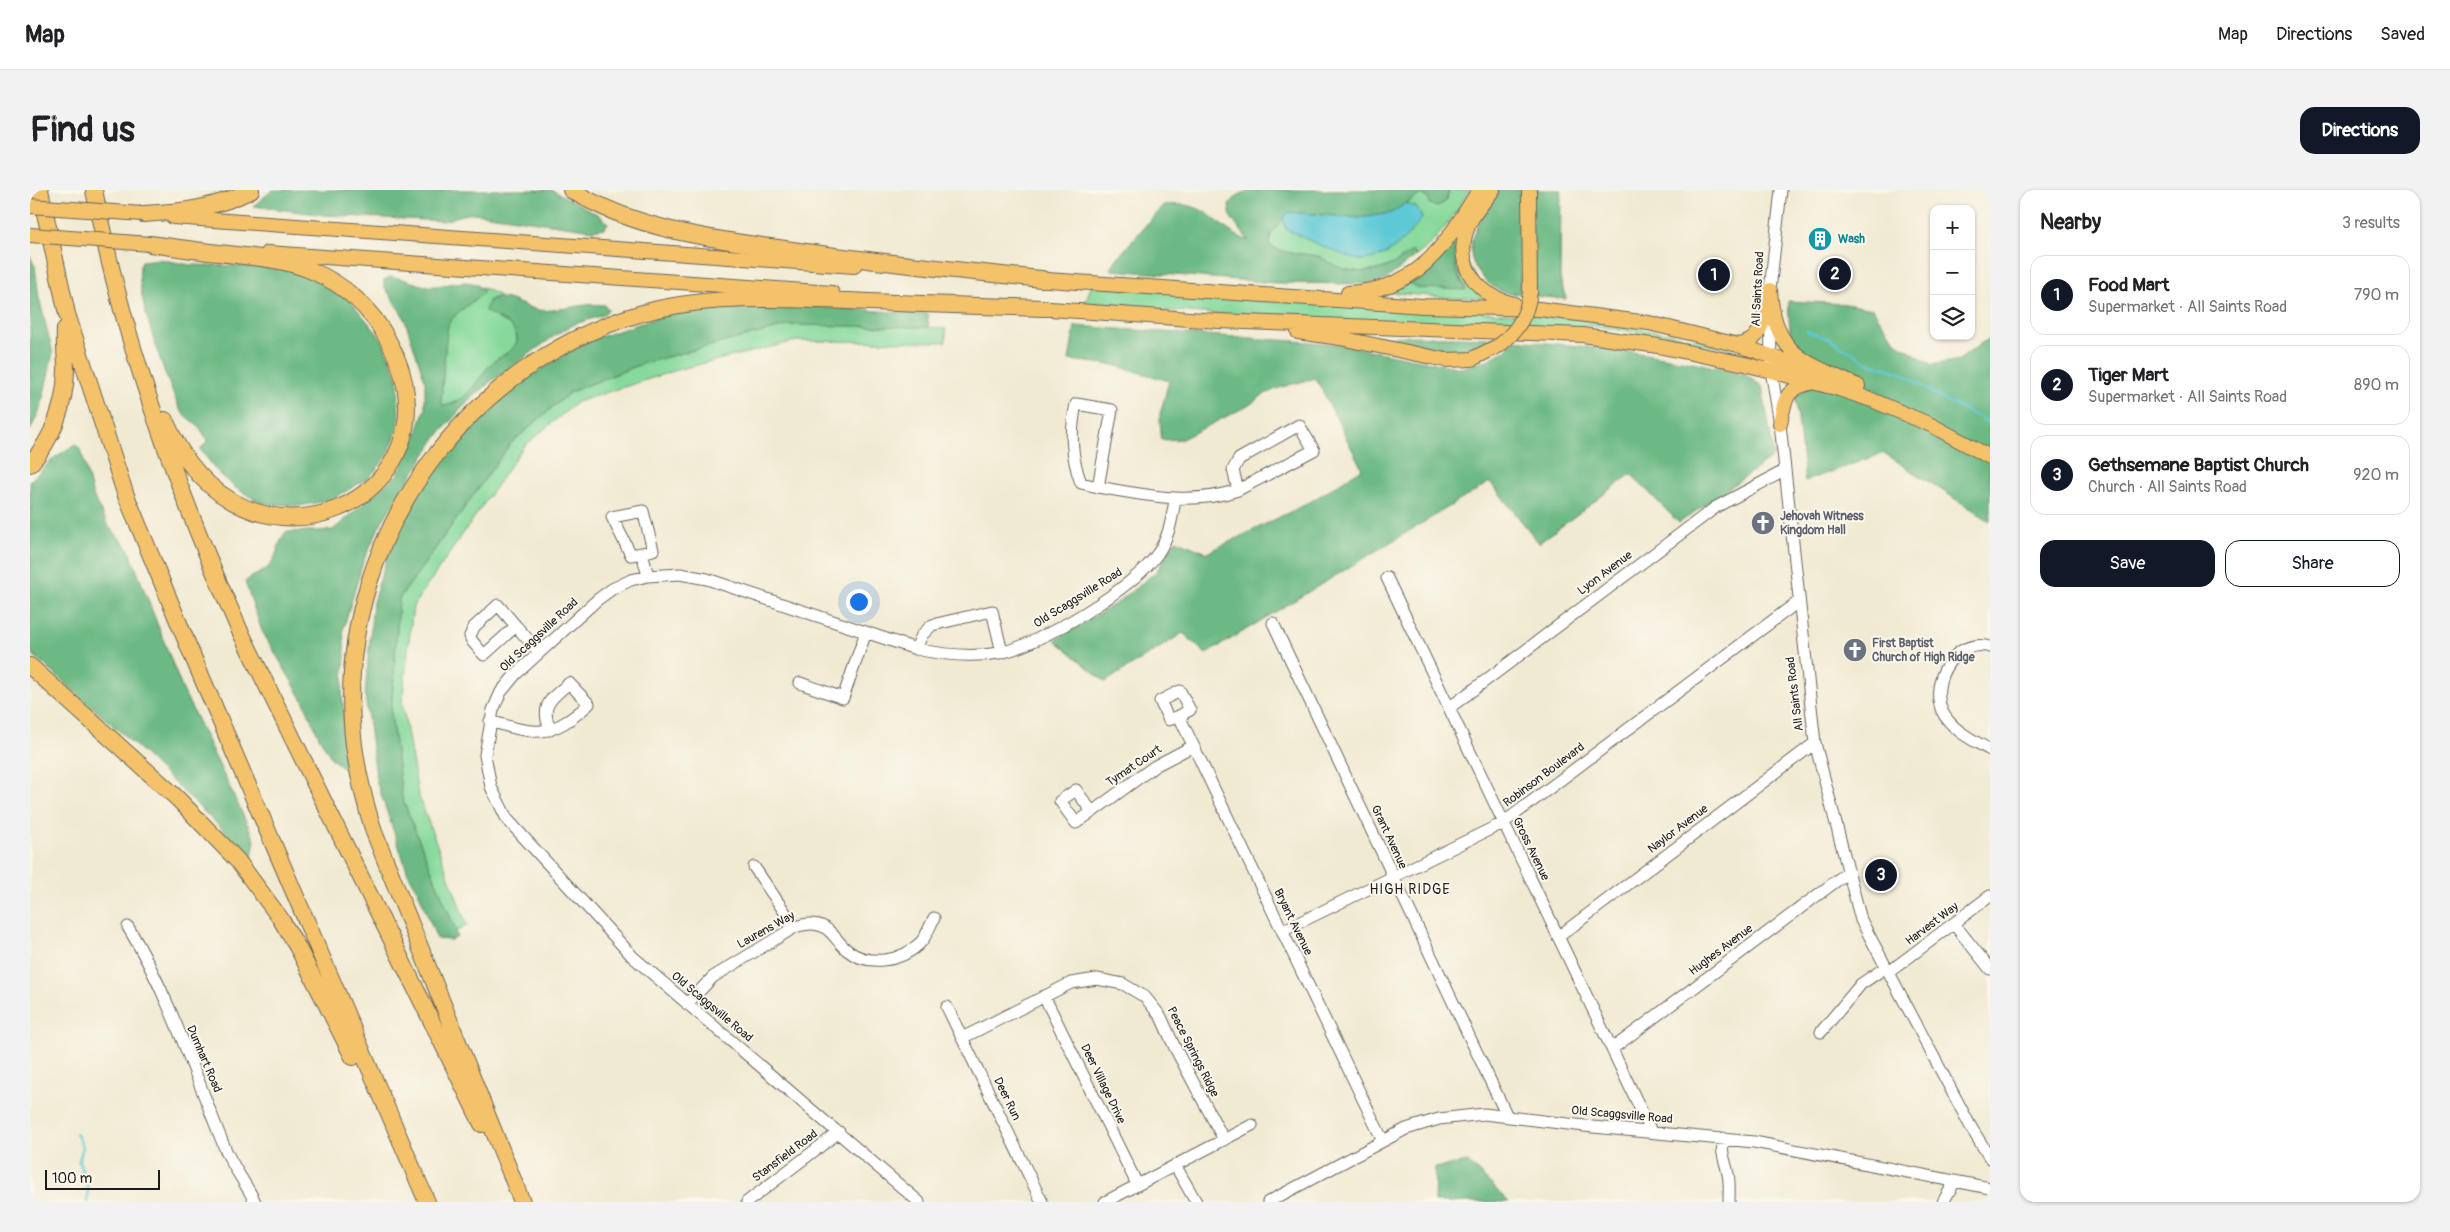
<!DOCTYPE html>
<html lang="en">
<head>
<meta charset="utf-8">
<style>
  body { margin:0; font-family:Pangolin,sans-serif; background:#f2f2f2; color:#202124 }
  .controls { position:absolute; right:15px; top:15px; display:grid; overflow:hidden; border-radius:10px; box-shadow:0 1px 4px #0004 }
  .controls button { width:45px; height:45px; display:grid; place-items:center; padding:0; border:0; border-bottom:1px solid #e0e0e0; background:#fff; color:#202124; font:25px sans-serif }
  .scale { position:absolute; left:15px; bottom:12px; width:115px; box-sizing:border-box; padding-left:5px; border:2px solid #1c1c1c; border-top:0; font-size:14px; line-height:18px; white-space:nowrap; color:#1c1c1c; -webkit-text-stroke:4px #fbf7ec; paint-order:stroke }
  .you { position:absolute; left:828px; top:411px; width:18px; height:18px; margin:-12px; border:4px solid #fff; border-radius:50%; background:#1a73e8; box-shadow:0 0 0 8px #1a73e833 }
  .badge { display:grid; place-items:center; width:32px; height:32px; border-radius:50%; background:#111827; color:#fff; font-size:16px; font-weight:700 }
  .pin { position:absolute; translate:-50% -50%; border:2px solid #fff; box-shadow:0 1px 5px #0006 }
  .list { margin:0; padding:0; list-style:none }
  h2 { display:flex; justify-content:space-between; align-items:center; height:65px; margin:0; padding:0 20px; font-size:21px }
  h2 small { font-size:16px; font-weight:400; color:#757577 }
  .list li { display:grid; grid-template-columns:32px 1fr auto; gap:15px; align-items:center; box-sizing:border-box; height:80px; margin:0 10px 10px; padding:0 10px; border:1px solid #e0e0e0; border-radius:15px }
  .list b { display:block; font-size:19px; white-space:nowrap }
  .list p { margin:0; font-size:16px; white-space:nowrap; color:#757577 }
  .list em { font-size:16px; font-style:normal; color:#757577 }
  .actions { display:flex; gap:10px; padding:15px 20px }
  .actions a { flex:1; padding:11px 0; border:1px solid #111827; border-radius:15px; text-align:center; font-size:18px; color:#111827 }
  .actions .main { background:#111827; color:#fff }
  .icon { flex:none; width:28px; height:28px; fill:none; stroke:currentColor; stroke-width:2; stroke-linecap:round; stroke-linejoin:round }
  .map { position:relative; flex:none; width:1960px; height:1012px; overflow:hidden; border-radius:15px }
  header { display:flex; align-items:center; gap:30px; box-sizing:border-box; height:70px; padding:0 25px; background:#fff; border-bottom:1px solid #e0e0e0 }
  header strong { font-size:24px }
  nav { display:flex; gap:28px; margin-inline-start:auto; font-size:18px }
  .intro { display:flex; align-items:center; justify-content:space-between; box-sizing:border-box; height:120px; padding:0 30px }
  h1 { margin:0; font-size:35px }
  .button { padding:12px 22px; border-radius:15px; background:#111827; color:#fff; font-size:18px; font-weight:700 }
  main { display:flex; gap:30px; padding:0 30px }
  aside { flex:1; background:#fff; border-radius:15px; box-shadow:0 1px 4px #0004 }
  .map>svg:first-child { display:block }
  .green { fill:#86d99b; stroke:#517a5c }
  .forest { fill:#6cb983; stroke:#446a50 }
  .water { fill:#5dc9d5; stroke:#3c7278 }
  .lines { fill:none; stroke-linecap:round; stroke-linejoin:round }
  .stream { stroke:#5dc9d5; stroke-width:2.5 }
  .minor-casing { stroke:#67645c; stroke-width:13 }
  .major-casing { stroke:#67645c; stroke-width:16 }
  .highway-casing { stroke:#67645c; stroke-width:18 }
  .minor { stroke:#fff; stroke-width:11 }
  .major { stroke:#f4c26a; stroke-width:14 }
  .highway { stroke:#f4c26a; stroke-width:16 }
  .major-bridge-casing { stroke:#67645c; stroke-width:16; stroke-linecap:butt }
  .major-bridge { stroke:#f4c26a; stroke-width:14 }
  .labels { text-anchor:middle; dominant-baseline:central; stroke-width:4; stroke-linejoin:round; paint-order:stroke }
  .culture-label { font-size:12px; font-weight:bold; fill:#0d838f; stroke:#fbf7ec; text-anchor:start }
  .street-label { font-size:12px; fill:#1c1c1c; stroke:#fbf7ec }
  .worship-label { font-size:12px; font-weight:bold; fill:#5b616d; stroke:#fbf7ec; text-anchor:start }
  .neighbourhood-label { font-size:14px; letter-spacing:1px; fill:#1c1c1c; stroke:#fbf7ec }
</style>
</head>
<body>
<header>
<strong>Map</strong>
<nav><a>Map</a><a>Directions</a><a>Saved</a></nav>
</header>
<div class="intro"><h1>Find us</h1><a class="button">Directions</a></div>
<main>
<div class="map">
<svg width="1960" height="1012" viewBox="0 0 1960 1012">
  <rect width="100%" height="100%" fill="#fbf7ec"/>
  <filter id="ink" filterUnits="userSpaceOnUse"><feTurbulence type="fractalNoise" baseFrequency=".02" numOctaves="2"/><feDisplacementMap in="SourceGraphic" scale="10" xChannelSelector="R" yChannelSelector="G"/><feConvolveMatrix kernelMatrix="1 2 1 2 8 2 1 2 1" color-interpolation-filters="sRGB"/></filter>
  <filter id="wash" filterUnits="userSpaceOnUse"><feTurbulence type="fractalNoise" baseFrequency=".0096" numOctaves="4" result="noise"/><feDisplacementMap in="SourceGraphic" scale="20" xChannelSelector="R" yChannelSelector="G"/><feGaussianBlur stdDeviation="1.12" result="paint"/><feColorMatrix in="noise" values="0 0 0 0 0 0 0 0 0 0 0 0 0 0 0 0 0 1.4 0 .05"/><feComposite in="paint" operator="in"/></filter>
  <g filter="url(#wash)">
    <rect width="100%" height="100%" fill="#f1ead2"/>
    <!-- green -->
    <path class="green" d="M1420,0H1440C1425,23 1409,50 1386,66L1382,61C1359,81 1332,88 1303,75C1298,73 1293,67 1287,66C1272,63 1250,65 1239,54L1241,44L1253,28L1256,39L1329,70L1358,63L1387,18L1376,13L1391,4L1398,8L1415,12Z
      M1436,25L1429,57L1457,108H1423L1353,102L1383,88L1387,98L1436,99C1420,66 1417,58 1436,25Z
      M451,97L470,106L459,110L467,128L483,137C485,143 489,150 485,156C480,163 469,167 463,173C447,187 440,212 414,216L411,211C412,200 416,137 418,133C427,121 443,112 454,102Z
      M1061,97L1536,127L1630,142L1666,149L1717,165L1643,148L1555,135L1525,138L1278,130L1054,115Z
      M760,135L898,137L916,139V152L766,151L650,179L547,212L493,257L383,416L372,512L388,604L437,736L426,741L372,608L361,523L369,409L480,254L540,202L614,173Z"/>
    <!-- forest -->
    <path class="forest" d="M243,0H522L569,25L578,33L575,38L563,40L444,23L432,25L414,31L295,25L223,16Z
      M1219,0H1420L1415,12L1407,17L1400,14L1398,8L1391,4L1361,23L1329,28L1258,22L1241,44L1239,54C1250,65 1272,63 1287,66C1293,67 1298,73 1304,75C1333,88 1359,81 1382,61L1386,66L1355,90L1338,94L1246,93L1082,80L1080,77L1133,15C1183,10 1181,37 1219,51L1201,28L1199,15L1207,6Z
      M1470,0H1493L1490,103C1481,106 1469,101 1462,96C1422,64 1447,32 1470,0Z
      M1502,0H1531L1530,88L1536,109L1504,106Z
      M1423,47L1426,81L1436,100L1387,98L1381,93L1383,88Z
      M0,66L5,76L9,108L23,163L11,217L0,241Z
      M129,69L160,75L260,77L318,108L351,148L368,188L369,237L357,266L340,287L301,310L269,316L231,313L204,297L186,280L170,259L177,252C171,231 155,231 149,217C138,194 99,90 112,71Z
      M360,87C373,87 385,95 398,96C415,98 443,83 454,102C443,112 427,121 419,133C416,137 412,200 411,211L414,216C438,212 447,189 462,173C469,166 490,159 487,147C483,132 467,129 455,121L459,110C478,103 489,116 508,120C525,123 553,112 575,115L578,120L573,125L545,134L527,144L460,192L431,219L405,249L351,333L333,372L313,440L315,465L312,503L319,570L318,576L312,577L302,569L289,547L274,512L232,441L215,392C223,384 234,384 241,374C248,364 248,351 256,342L303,340L368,284L384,252L395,218V191L374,127L354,96V90Z
      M1758,111L1816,114L1843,119L1866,152L1902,175L1929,170L1953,152L1960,150V331L1854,263L1775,291L1763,185Z
      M727,115L770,116L898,124V137L760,135L614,173L540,202L480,254L369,409L361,523L372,608L426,741L427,747L421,750L407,749L388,701L378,683L347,593L335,506L343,412L361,355L392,295L447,228L497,188L558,151L641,123Z
      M1045,136L1307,154L1431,178L1458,170L1475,160L1484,150L1591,160L1662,172L1712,183L1732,196L1744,266L1649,333L1601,284L1509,353L1460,292L1176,464L1153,443L1075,492L1025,450L1087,413L1126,382L1146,350L1177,363L1280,312L1332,279L1286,188C1264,194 1238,198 1221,214L1152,249L1131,250L1130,224L1139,191L1084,175L1039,170Z
      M1378,146L1470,148L1442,162L1416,164L1346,150L1344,147Z
      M45,254L51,260L63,306L78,335L98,358L152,498L225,650L222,668L108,558L0,462V291L23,269Z
      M1438,972L1479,1012H1404L1405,978Z"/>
    <!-- water -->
    <path class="water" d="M1376,13L1387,18L1392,28C1377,49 1357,70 1330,70C1320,70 1268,45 1256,39L1253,28L1258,22L1329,28L1361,23Z"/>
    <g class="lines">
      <!-- stream -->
      <path class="stream" d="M1777,141L1799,149L1840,173L1872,183L1914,210L1960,233
        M46,943L53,957L49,971L58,998L57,1012"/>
    </g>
  </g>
  <g filter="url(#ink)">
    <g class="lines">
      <!-- minor casing -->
      <g class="minor-casing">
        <path id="minor" d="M1751,0L1740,100L1741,180L1750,234L1785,553L1831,730L1942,939L1960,968
          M1068,297L1051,293C1041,266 1040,242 1046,214L1082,220L1068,297C1115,305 1161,316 1208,300L1203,280L1209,269L1269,235L1284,260L1208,300
          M612,363L601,365L582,327L613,321L623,360L612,363L618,386
          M1357,388L1621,941
          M1243,433L1477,926
          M486,436L468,415L444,437L440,446L442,451L454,465L486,436L509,462
          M1960,457C1925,447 1899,491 1912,521C1921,540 1943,550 1960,560
          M886,459L892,445L902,435L962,421L972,462
          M770,493L813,508L836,442
          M1419,518L1686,317L1754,281
          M1149,526L1139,530L1130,511L1150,501L1160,520L1149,526L1353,951
          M460,531C506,545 520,549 559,514L539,493C521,509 510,514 520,540
          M1062,622L1046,633L1030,611L1046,600L1062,622L1125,576L1163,556
          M724,677L765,737
          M1924,734L1960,779
          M98,737C139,804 164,883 194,956C201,975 216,993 225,1012
          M1252,741L1473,633L1769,411
          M1528,747L1785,553
          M1859,782L1960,706
          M1014,806L1107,994
          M657,814L683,787L765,737C774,734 783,732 792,736C802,740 808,753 817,760C838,777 872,772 891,752C897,745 900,736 904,728
          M917,817L1012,1012
          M1791,842L1831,794L1856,777
          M932,848L1041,793L1067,789L1093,794L1115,807L1131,827L1145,858L1194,950
          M1582,859L1817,683
          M1693,948C1691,967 1695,968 1698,984C1700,993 1699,1002 1699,1012
          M1145,975L1166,1012
          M717,1012L809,942
          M889,1012L603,767L477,629L461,597L455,565L463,520L471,502L485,485L567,410L582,399L601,390L618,386L650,384L677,389L886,459C914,465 941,468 969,463C1008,456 1107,396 1128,363C1139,347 1142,329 1145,310
          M1075,1012L1222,935
          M1238,1012L1376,939L1409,929L1454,924L1563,937L1724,952L1960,998
          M1913,1012L1924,993"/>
      </g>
      <!-- major casing -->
      <g class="major-casing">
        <path id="major" d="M1463,0C1456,9 1448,18 1442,28C1420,68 1442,104 1484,114
          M1499,0L1500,102
          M143,27L824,76
          M238,63L802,103
          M1003,89L1393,116L1509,119L1619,133L1708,155L1806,188
          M1740,100C1744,165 1774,172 1828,196
          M1318,103C1390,100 1415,55 1449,0
          M1006,118L1188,131L1553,145L1628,156L1715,174L1809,199L1842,210L1901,235L1960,267
          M1268,142L1310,148L1416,170L1442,169L1470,155
          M1708,155C1732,152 1733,130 1738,110
          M1750,234C1755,207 1756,198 1784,192"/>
      </g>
      <!-- highway casing -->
      <g class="highway-casing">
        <path id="highway" d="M10,0L37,124L95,303L160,460L397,1012
          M64,0C93,152 146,298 209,439L452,934
          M541,0C606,40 682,49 755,59C841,72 926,80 1012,89
          M113,24C152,22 187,18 221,0
          M120,54C148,58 177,62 206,65C231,68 256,70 280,80C314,94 342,119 359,152C442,307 214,415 135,230
          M0,274C23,249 35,215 36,181C36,167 34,153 35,139
          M0,476L147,608L207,670L250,728L268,758L323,867
          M492,1012L344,642C333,607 324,571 322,533C309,344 443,163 628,119C690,105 755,109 818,111C884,114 949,116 1015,118"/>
      </g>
      <!-- minor -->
      <use href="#minor" class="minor"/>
      <!-- major -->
      <use href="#major" class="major"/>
      <!-- highway -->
      <use href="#highway" class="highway"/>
      <!-- major-bridge casing -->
      <g class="major-bridge-casing">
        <path id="major-bridge" d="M0,16L113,24
          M0,45L120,54
          M1470,155C1488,140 1497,125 1500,102"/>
      </g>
      <!-- major-bridge -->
      <use href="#major-bridge" class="major-bridge"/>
    </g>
  </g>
  <!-- icons -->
  <defs>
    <g id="building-disc" transform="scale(1.25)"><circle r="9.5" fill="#0f9aa8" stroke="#fbf7ec"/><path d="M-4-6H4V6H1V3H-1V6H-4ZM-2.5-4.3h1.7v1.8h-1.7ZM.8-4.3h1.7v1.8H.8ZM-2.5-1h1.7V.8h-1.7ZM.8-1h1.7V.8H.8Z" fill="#fff"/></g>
    <g id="church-disc" transform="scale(1.25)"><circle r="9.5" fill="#6b7280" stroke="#fbf7ec"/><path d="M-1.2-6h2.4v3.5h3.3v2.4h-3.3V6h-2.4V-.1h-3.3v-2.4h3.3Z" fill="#fff"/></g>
  </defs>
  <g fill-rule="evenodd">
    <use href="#building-disc" x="1790" y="49"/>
    <use href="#church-disc" x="1733" y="333"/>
    <use href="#church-disc" x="1825" y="460"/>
  </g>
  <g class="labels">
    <!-- culture labels -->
    <g class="culture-label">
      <text x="1808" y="49">Wash</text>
    </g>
    <!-- street labels -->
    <g class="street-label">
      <text transform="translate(1728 99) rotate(-87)">All Saints Road</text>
      <text transform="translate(1575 383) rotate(-37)">Lyon Avenue</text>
      <text transform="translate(1048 408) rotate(-32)">Old Scaggsville Road</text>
      <text transform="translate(509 445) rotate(-43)">Old Scaggsville Road</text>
      <text transform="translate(1765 504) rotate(-97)">All Saints Road</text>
      <text transform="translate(1104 576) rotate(-34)">Tymat Court</text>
      <text transform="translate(1514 585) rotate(-37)">Robinson Boulevard</text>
      <text transform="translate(1648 639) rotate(-37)">Naylor Avenue</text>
      <text transform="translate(1359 647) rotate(65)">Grant Avenue</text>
      <text transform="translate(1501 659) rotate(64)">Gross Avenue</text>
      <text transform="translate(1263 732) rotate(64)">Bryant Avenue</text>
      <text transform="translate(1902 734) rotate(-37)">Harvest Way</text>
      <text transform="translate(736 740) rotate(-29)">Laurens Way</text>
      <text transform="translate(1691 760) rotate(-37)">Hughes Avenue</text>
      <text transform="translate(682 817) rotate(40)">Old Scaggsville Road</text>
      <text transform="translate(1163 862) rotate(63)">Peace Springs Ridge</text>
      <text transform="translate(174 869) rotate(67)">Dumhart Road</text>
      <text transform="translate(1073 894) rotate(64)">Deer Village Drive</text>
      <text transform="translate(977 909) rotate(64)">Deer Run</text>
      <text transform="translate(1592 925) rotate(5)">Old Scaggsville Road</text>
      <text transform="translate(755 966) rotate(-37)">Stansfield Road</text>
    </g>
    <!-- worship labels -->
    <g class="worship-label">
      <text x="1750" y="326">Jehovah Witness<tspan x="1750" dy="14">Kingdom Hall</tspan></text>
      <text x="1842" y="453">First Baptist<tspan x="1842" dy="14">Church of High Ridge</tspan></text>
    </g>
    <!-- neighbourhood labels -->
    <g class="neighbourhood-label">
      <text x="1380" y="699">HIGH RIDGE</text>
    </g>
  </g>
</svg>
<div class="controls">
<button>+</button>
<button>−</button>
<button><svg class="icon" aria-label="layers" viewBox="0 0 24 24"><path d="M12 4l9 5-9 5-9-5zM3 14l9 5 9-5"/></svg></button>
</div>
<div class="scale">100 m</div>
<div class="you"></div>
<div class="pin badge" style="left:1684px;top:85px">1</div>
<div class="pin badge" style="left:1805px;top:84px">2</div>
<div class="pin badge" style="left:1851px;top:685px">3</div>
</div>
<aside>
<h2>Nearby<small>3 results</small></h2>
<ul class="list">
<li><span class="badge">1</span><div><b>Food Mart</b><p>Supermarket · All Saints Road</p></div><em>790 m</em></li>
<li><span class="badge">2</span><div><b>Tiger Mart</b><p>Supermarket · All Saints Road</p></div><em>890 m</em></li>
<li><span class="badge">3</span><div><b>Gethsemane Baptist Church</b><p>Church · All Saints Road</p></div><em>920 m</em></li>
</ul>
<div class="actions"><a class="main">Save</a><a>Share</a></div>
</aside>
</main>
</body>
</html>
